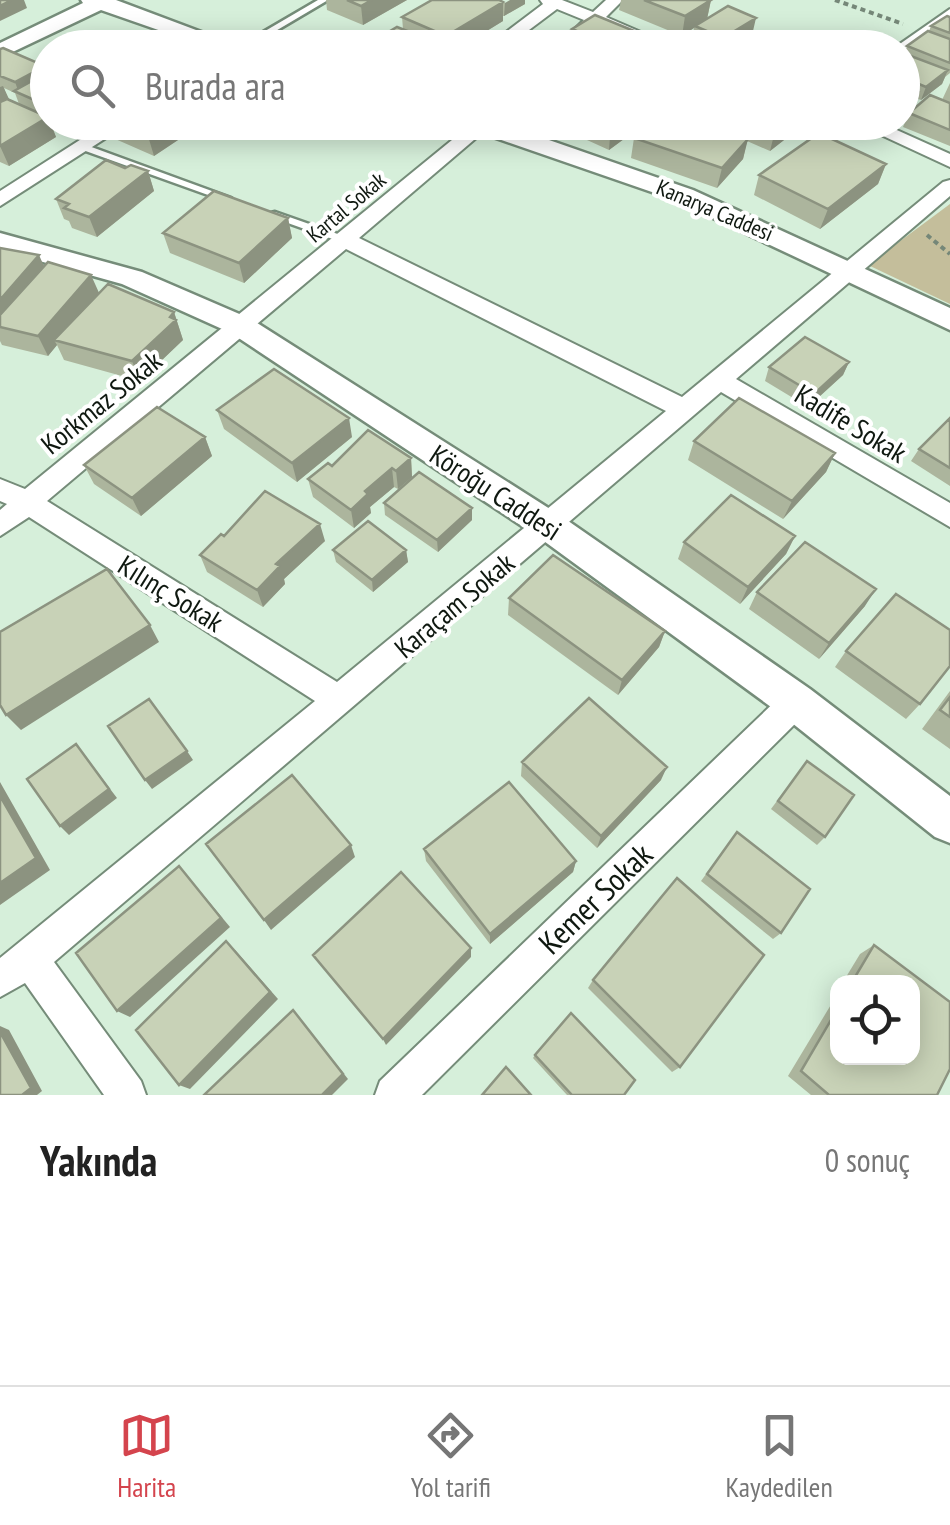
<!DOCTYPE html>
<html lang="tr">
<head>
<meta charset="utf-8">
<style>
  body { margin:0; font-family:"PT Sans Narrow",sans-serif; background:#f6f6f6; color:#222 }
  .controls { position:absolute; right:30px; bottom:30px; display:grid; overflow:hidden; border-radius:20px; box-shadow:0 5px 25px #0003 }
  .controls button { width:90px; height:90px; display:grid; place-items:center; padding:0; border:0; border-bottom:2px solid #e0e0e0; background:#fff; color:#222; font:50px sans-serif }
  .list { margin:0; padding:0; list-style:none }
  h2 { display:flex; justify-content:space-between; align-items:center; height:130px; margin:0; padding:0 40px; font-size:42px }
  h2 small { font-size:32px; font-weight:400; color:#767676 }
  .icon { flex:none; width:55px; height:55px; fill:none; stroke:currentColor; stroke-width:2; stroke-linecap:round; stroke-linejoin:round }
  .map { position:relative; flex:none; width:950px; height:1095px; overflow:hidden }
  .search { position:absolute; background:#fff; box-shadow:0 5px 25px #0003; left:30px; right:30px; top:30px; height:110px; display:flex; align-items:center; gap:25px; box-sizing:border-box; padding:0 35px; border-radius:55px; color:#767676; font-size:38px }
  .sheet { height:290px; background:#fff }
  nav { display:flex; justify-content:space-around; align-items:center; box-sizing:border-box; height:140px; border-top:2px solid #e0e0e0; background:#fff; font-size:28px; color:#767676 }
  nav a { display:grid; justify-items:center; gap:5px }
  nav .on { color:#d4444d }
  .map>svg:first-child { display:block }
  .green { fill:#c4be9b }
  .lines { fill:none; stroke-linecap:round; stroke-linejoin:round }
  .service-casing { stroke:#758c79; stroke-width:5 }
  .minor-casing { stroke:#758c79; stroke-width:4 }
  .tertiary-casing { stroke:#758c79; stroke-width:5 }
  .path { stroke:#758778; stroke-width:4; stroke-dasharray:5 4; stroke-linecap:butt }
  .service { fill:#fff; fill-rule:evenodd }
  .minor { fill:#fff; fill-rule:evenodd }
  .tertiary { fill:#fff; fill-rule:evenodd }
  .wall { fill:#acb59d; fill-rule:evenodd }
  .shaded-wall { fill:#8c9380 }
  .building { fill:#c8d2b7; stroke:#8c9380; stroke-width:2.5 }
  .labels { text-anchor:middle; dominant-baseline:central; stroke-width:8; stroke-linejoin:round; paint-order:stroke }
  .far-street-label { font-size:22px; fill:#0f1810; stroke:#fff }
  .street-label { font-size:28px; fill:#0f1810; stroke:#fff }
  .near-street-label { font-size:32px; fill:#0f1810; stroke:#fff }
</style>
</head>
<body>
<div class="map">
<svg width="950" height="1095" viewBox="0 0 950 1095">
  <rect width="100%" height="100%" fill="#d6efda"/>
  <!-- green -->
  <path class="green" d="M950,204V304L868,265Z"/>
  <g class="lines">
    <!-- service casing -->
    <g class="service-casing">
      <path id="service" d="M318,0H328L247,48H236Z
        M80,145H86L231,198L230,200H222L80,149Z
        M275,212L349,238L350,240L349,242H341L271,217V213Z"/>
    </g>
    <!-- minor casing -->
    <g class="minor-casing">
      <path id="minor" d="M540,0H562L593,12L606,0H623L606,17L678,48H654L597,25L573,48H555L584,20L557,9L505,48H485L543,4Z
        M950,9V22L908,52L894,48Z
        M108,122H131L0,206V191Z
        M474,122H495L359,238L682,397L943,182L950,180V196L736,379L950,503V527L721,392L54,962L141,1081L146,1095H104L25,983L0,997V958L315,701L29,517L0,536V510L7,504L0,501V479L25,489ZM346,249L666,411L337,682L47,501Z
        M853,122H879L950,154V167Z
        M796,688L807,692L811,702L807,712L422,1095H375L380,1081L785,692Z"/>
    </g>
    <!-- tertiary casing -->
    <g class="tertiary-casing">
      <path id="tertiary" d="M81,0H116L244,48H210L101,10L0,58V43L83,3Z
        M460,122H497L693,190L950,308V330L675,200L464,127Z
        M0,233L142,272L251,319L561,516L810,689L950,796V843L935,837L782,715L537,536L231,333L122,284L0,250Z"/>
    </g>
    <!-- path -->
    <path class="path" d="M835,0L903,24
      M927,235L950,254"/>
    <!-- service -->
    <use href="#service" class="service"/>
    <!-- minor -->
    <use href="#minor" class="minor"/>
    <!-- tertiary -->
    <use href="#tertiary" class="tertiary"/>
  </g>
  <!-- wall -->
  <path class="wall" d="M326,0H407L363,25L327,10Z
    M432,0L525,4L504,16H503V21L459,48H362L403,29L402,17Z
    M621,0H711L707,19L753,31L726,48H711L692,40L694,28L682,36L619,10Z
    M950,17V73L945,77L942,84L921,100L915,98L912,106L902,115V53H905L907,46L929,31L931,26Z
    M572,29L665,48H571Z
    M0,49L48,72V122H77L64,130L51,124L56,137L9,166L0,162ZM4,88L15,93L19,104L8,100Z
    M950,83V146L903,127L909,113L942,100Z
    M108,122H205L154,156L113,138Z
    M548,122H647L609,150L576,135L577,124L566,131Z
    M730,122H807L770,151L747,141L743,159L717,188L631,158L634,138L728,132Z
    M886,164L878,184L820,229L754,195L759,175Z
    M125,168L148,171L154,191L97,237L72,228L69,221L64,219L56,199Z
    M288,218L292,238L244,283L170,253L163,233Z
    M0,248L44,266L99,293L174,312L183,340L140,381L64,360L57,345L48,356L2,345L0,341Z
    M849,362L843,375L808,407L765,381L769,367Z
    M217,410L352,437L297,482L224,429Z
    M950,418V486L911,461L919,449Z
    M205,437L212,456L141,516L94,484L84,465Z
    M694,441L835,453L826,472L783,519L688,460Z
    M411,458L412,477L398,489L394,487L370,507L371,513L354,528L313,497L308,479L332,466Z
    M384,503L472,520L438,552L385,515Z
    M224,536L325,541L284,579L285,584L263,607L207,572L200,555Z
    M795,536L786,554L740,604L678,559L684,542Z
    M333,550H406L408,562L373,592L336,562Z
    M757,592L865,606L819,659L749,609Z
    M509,598L665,631L659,647L618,695L508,615Z
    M846,651L920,704L906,719L835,667Z
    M950,691V749L922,729Z
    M807,761L825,837L817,845L771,809Z
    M522,762L661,780L597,848L521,776Z
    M737,832L781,933L773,939L701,881Z
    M424,849L576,861L573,872L490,944L426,861Z
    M874,945L950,1002V1069L937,1095H811L788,1076L838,993V1058H912V982H843L860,954Z
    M593,980L680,1067L672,1072L588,988Z
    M535,1055L624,1095H567L533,1058Z"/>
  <!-- shaded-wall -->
  <path class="shaded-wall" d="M12,0H24L27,8L0,21V6Z
    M372,0H407L363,25L361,6Z
    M510,0H525V4L504,16L505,3Z
    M711,0L707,19L682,36L685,16Z
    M503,2V21L459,48H447L446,36Z
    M756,18L753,31L726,48H721L723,38Z
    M45,66L48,72L19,93L15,82Z
    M948,70L942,84L921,100L926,87Z
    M3,86L9,99L0,104V87Z
    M918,92L912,106L902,115V106Z
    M48,117V122H50L56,137L9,166L0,146Z
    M61,122H77L64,130Z
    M169,122H205L154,156L148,136Z
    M567,122H577L566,131Z
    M631,122H647L609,150L610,137Z
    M787,122H807L770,151L775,131Z
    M748,139L743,159L717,188L722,168Z
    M886,164L878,184L820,229L828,209Z
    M148,171L154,191L97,237L89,217Z
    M288,218L292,238L244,283L239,263Z
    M39,255L48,275L0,327V300Z
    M91,275L100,295L54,340L57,345L48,356L38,336Z
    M174,312L183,340L140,381L132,361Z
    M849,362L843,375L808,407L814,394Z
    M349,418L352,437L297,482L292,463Z
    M205,437L212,456L141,516L132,498Z
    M835,453L826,472L783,519L792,501Z
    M411,458L412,477L398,489L396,471Z
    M392,468L394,487L370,507L371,513L354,528L351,510L365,491Z
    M472,508V520L438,552L437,540Z
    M320,524L325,541L284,579L285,584L263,607L257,590L276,564Z
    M795,536L786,554L740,604L748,587Z
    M406,550L408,562L373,592L372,580Z
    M876,589L865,606L819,659L829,643Z
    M150,625L159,642L21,730L6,715Z
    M665,631L659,647L618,695L622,680Z
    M76,744L117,798L69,835L60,826Z
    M187,751L193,760L152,789L145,780Z
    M667,767L661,780L597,848L601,836Z
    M0,782L50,870L0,905Z
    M351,845L355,857L271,930L264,920Z
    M576,861L573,872L490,944V934Z
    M179,866L230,927L130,1017L117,1011Z
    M471,948V957L386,1045L383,1039Z
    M235,950L278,999L190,1089L179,1085Z
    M293,1010L348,1079L332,1095H322Z
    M0,1026L9,1030L42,1091L37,1095H22L0,1032Z"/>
  <!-- building -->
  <path class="building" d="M0,0H12L0,6Z
    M347,0H372L361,6Z
    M432,0H499L503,2L446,36L402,17Z
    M644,0H711L685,16Z
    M728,6L756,18L723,38L695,26Z
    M595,15L666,44L660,48H617L572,29Z
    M947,16L950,17V33L931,26Z
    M397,27L436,42L427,48H362Z
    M928,31L950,39V63L907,46Z
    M3,48L45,66L15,82L0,76V49Z
    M902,53H903L948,70L926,87L902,77Z
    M48,72V106L14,91Z
    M902,87L918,92L902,106Z
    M930,95L950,103V130L909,113Z
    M7,99L48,117L0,146V102Z
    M117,122H169L148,136Z
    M580,122H631L610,137Z
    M650,122H699L748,139L722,168L634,138Z
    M756,122H787L775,131Z
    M819,133L886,164L828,209L759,175Z
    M106,160L125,168L131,165L148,171L89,217L64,208L69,204L56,199Z
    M214,191L288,218L239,263L163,233Z
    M0,248L39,255L0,300Z
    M48,262L91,275L38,336L0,327V315Z
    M108,284L174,312L170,317L176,320L132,361L54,340Z
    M805,337L849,362L814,394L769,367Z
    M274,369L349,418L292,463L217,410Z
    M739,398L835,453L792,501L694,441Z
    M157,407L205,437L132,498L84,465Z
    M950,418V468L919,449Z
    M368,430L411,458L396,471L392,468L365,491L368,494L351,510L308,479L328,463L332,466Z
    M419,472L472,508L437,540L384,503Z
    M265,491L320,524L276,564L280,566L257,590L200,555L221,534L224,536Z
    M731,495L795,536L748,587L684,542Z
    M368,521L406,550L372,580L333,550Z
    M805,542L876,589L829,643L757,592Z
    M553,555L665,631L622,680L509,598Z
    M107,569L150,625L6,715L0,705V632Z
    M896,594L950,630V666L920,704L846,651Z
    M950,697V717L940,710Z
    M589,698L667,767L601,836L522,762Z
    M149,699L187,751L145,780L108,726Z
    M76,744L109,789L60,826L27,779Z
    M807,761L854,795L825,837L778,801Z
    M292,775L351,845L264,920L206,844Z
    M509,782L576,861L490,934L424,849Z
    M0,796L36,858L0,883Z
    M737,832L810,889L781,933L707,874Z
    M179,866L221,918L117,1011L76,953Z
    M401,872L471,948L383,1039L313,955Z
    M677,878L764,955L680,1067L593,980Z
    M226,941L270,992L179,1085L136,1030Z
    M874,945L950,1002V1069L937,1095H829L801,1071L838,1008V1058H912V982H852Z
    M293,1010L343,1074L322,1095H204Z
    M571,1013L635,1080L624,1095H572L535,1055Z
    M0,1032L31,1088L22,1095H0Z
    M506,1067L531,1095H482Z"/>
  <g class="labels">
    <!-- far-street labels -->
    <g class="far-street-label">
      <text transform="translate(346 207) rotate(-40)">Kartal Sokak</text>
      <text transform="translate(715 210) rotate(23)">Kanarya Caddesi</text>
    </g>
    <!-- street labels -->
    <g class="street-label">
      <text transform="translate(101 402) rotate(-39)">Korkmaz Sokak</text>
      <text transform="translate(851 423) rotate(31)">Kadife Sokak</text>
      <text transform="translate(496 492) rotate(33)">Köroğu Caddesi</text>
      <text transform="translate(171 593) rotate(32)">Kılınç Sokak</text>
      <text transform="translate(454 605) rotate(-40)">Karaçam Sokak</text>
    </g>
    <!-- near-street labels -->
    <g class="near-street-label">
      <text transform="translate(595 898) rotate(-44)">Kemer Sokak</text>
    </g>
  </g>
</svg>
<div class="controls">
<button><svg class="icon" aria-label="locate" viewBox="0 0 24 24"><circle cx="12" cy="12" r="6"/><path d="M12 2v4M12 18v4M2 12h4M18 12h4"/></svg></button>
</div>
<div class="search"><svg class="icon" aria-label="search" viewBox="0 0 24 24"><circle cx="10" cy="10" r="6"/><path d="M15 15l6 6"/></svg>Burada ara</div>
</div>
<section class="sheet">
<h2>Yakında<small>0 sonuç</small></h2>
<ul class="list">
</ul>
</section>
<nav>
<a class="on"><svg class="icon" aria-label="map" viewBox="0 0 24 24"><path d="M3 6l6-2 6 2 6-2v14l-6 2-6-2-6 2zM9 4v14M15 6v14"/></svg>Harita</a>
<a><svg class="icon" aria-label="directions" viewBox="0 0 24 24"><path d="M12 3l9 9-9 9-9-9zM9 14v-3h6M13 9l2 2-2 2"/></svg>Yol tarifi</a>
<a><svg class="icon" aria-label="saved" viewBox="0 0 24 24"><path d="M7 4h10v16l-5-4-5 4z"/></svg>Kaydedilen</a>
</nav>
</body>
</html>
